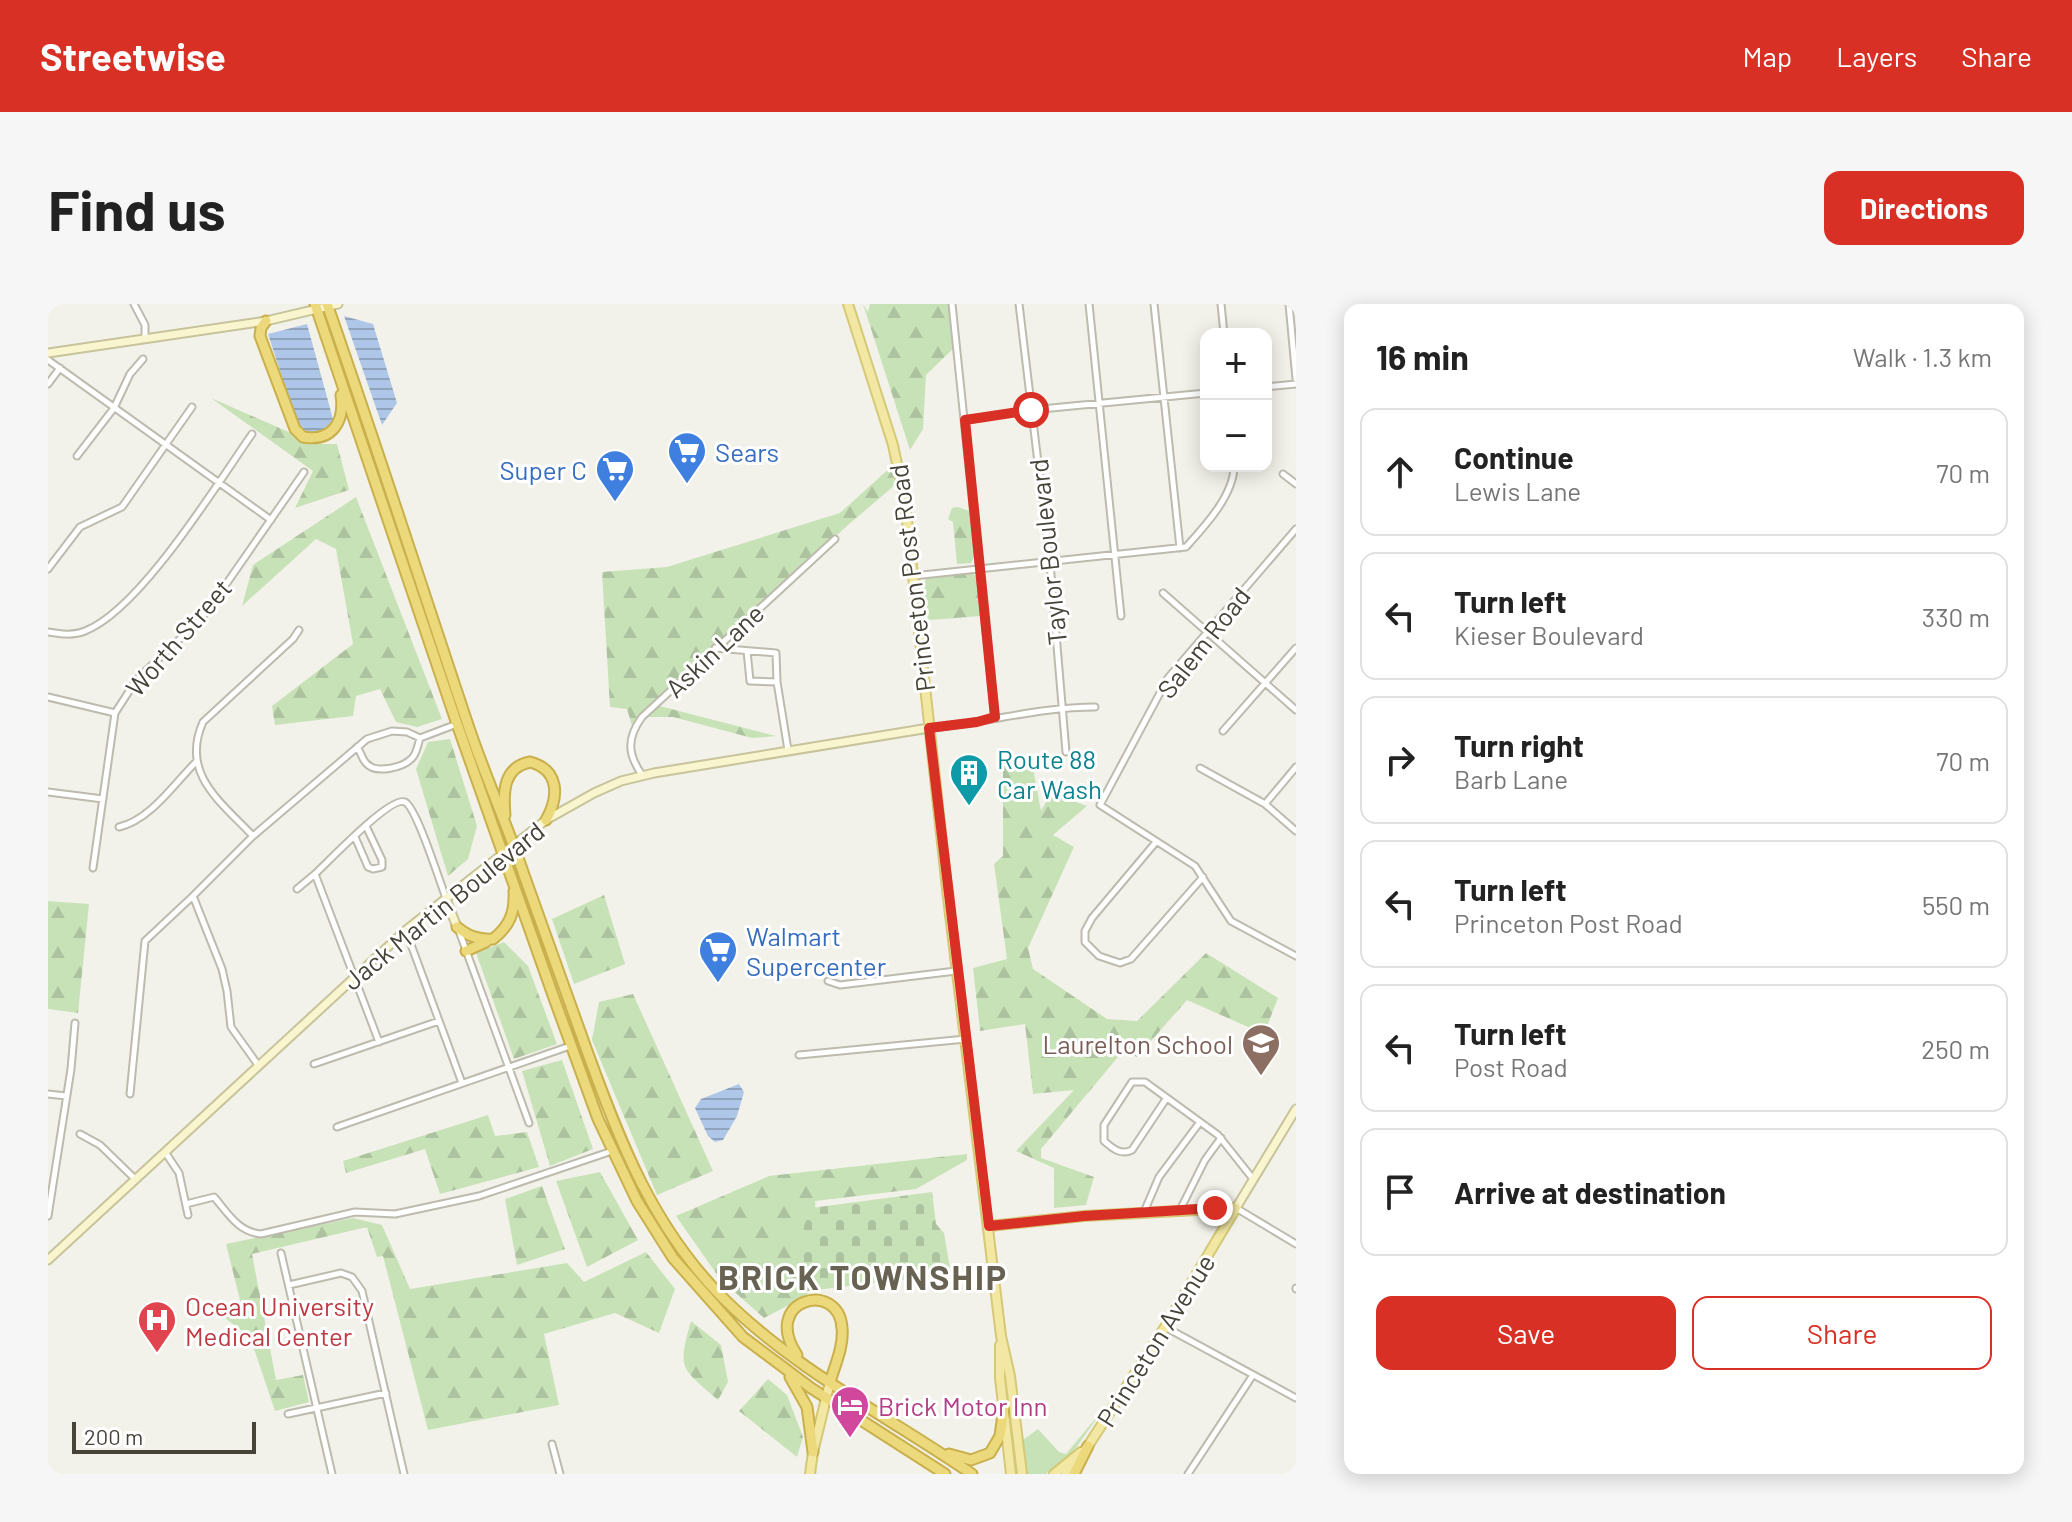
<!DOCTYPE html>
<html lang="en">
<head>
<meta charset="utf-8">
<style>
  body { margin:0; font-family:Barlow,sans-serif; background:#f6f6f6; color:#222 }
  .controls { position:absolute; right:24px; top:24px; display:grid; overflow:hidden; border-radius:16px; box-shadow:0 4px 20px #0003 }
  .controls button { width:72px; height:72px; display:grid; place-items:center; padding:0; border:0; border-bottom:2px solid #e0e0e0; background:#fff; color:#222; font:40px sans-serif }
  .scale { position:absolute; left:24px; bottom:20px; width:184px; box-sizing:border-box; padding-left:8px; border:4px solid #464339; border-top:0; font-size:22px; line-height:28px; white-space:nowrap; color:#464339; -webkit-text-stroke:6px #fff; paint-order:stroke }
  .stop { position:absolute; width:24px; height:24px; margin:-18px; border:6px solid #d93025; border-radius:50%; background:#fff }
  .stop.end { background:#d93025; border-color:#fff; box-shadow:0 2px 8px #0008 }
  .list { margin:0; padding:0; list-style:none }
  h2 { display:flex; justify-content:space-between; align-items:center; height:104px; margin:0; padding:0 32px; font-size:34px }
  h2 small { font-size:26px; font-weight:400; color:#767676 }
  .list li { display:grid; grid-template-columns:52px 1fr auto; gap:24px; align-items:center; box-sizing:border-box; height:128px; margin:0 16px 16px; padding:0 16px; border:2px solid #e0e0e0; border-radius:16px }
  .list b { display:block; font-size:30px; white-space:nowrap }
  .list p { margin:0; font-size:26px; white-space:nowrap; color:#767676 }
  .list em { font-size:26px; font-style:normal; color:#767676 }
  .actions { display:flex; gap:16px; padding:24px 32px }
  .actions a { flex:1; padding:18px 0; border:2px solid #d93025; border-radius:16px; text-align:center; font-size:28px; color:#d93025 }
  .actions .main { background:#d93025; color:#fff }
  .icon { flex:none; width:44px; height:44px; fill:none; stroke:currentColor; stroke-width:2; stroke-linecap:round; stroke-linejoin:round }
  .map { position:relative; flex:none; width:1248px; height:1170px; overflow:hidden; border-radius:16px }
  header { display:flex; align-items:center; gap:48px; box-sizing:border-box; height:112px; padding:0 40px; background:#d93025; color:#fff }
  header strong { font-size:38px }
  nav { display:flex; gap:44px; margin-inline-start:auto; font-size:28px }
  .intro { display:flex; align-items:center; justify-content:space-between; box-sizing:border-box; height:192px; padding:0 48px }
  h1 { margin:0; font-size:56px }
  .button { padding:20px 36px; border-radius:16px; background:#d93025; color:#fff; font-size:28px; font-weight:700 }
  main { display:flex; gap:48px; padding:0 48px }
  aside { flex:1; background:#fff; border-radius:16px; box-shadow:0 4px 20px #0003 }
  .map>svg:first-child { display:block }
  .grass { fill:#c8e2b8 }
  .forest { fill:url(#forest-firs) }
  .cemetery { fill:url(#cemetery-stones) }
  .water { fill:url(#water-rules) }
  .lines { fill:none; stroke-linecap:round; stroke-linejoin:round }
  .street-casing { stroke:#bdbaae; stroke-width:9 }
  .secondary-casing { stroke:#c7c39b; stroke-width:11 }
  .primary-casing { stroke:#d5c876; stroke-width:12 }
  .highway-casing { stroke:#cab04c; stroke-width:13 }
  .street { stroke:#fff; stroke-width:5 }
  .secondary { stroke:#f8f5cf; stroke-width:7 }
  .primary { stroke:#f2e8a4; stroke-width:8 }
  .highway { stroke:#ecd97c; stroke-width:9 }
  .route { stroke:#d93025; stroke-width:10 }
  .labels { text-anchor:middle; dominant-baseline:central; stroke-width:6; stroke-linejoin:round; paint-order:stroke }
  .shop-label { font-size:26px; fill:#366cbe; stroke:#fff; text-anchor:start }
  .street-label { font-size:26px; fill:#464339; stroke:#fff }
  .culture-label { font-size:26px; fill:#0d838f; stroke:#fff; text-anchor:start }
  .education-label { font-size:26px; fill:#785e54; stroke:#fff; text-anchor:end }
  .health-label { font-size:26px; fill:#be3a42; stroke:#fff; text-anchor:start }
  .hotel-label { font-size:26px; fill:#b23c85; stroke:#fff; text-anchor:start }
  .district-label { font-size:34px; font-weight:bold; letter-spacing:2px; fill:#676251; stroke:#fff }
</style>
</head>
<body>
<header>
<strong>Streetwise</strong>
<nav><a>Map</a><a>Layers</a><a>Share</a></nav>
</header>
<div class="intro"><h1>Find us</h1><a class="button">Directions</a></div>
<main>
<div class="map">
<svg width="1248" height="1170" viewBox="0 0 1248 1170">
  <defs>
    <pattern id="forest-firs" width="22" height="20" patternUnits="userSpaceOnUse" patternTransform="scale(2)"><rect width="22" height="20" fill="#c8e2b8"/><path d="M5 1l3.5 6h-7zM16 11l3.5 6h-7z" fill="#adc39f"/></pattern>
    <pattern id="cemetery-stones" width="16" height="16" patternUnits="userSpaceOnUse" patternTransform="scale(2)"><rect width="16" height="16" fill="#c8e2b8"/><path d="M2 7V4a2 2 0 0 1 4 0v3zM10 15v-3a2 2 0 0 1 4 0v3z" fill="#adc39f"/></pattern>
    <pattern id="water-rules" width="6" height="5" patternUnits="userSpaceOnUse" patternTransform="scale(2)"><rect width="6" height="5" fill="#aec7e8"/><path d="M0 2.5h6" fill="none" stroke="#8fa3bd"/></pattern>
  </defs>
  <rect width="100%" height="100%" fill="#f3f2ea"/>
  <!-- grass -->
  <path class="grass" d="M1057,1103L1025,1148L998,1170H979L975,1136L990,1125L1011,1148L1018,1150Z"/>
  <!-- forest -->
  <path class="forest" d="M815,0L820,8L822,0H907L910,40L878,71L875,125L862,146Z
    M163,94L268,140H289L301,186L247,204L265,167Z
    M845,161L847,181L800,221L604,400L728,432L704,434L625,413H591L584,422L579,405L562,403L554,268L619,263L792,209Z
    M308,193L394,415L369,423L348,418L332,385L308,392L305,412L227,421L224,402L305,340L288,245L268,235L194,302L205,261Z
    M910,203L921,207L926,253L923,259L909,260L905,218L900,215L904,204Z
    M924,269L929,273L933,312L882,316L876,311L874,281L879,274Z
    M402,435L429,522L420,555L400,572L368,465L380,438Z
    M984,459L993,507L1003,489L1039,502L1005,531L1026,543L980,644L985,665L1059,715L1089,717L1158,649L1230,694L1216,730L1139,696L1089,753L1075,747L993,845V854L1046,873L1038,901L1006,904V864L968,847L1026,786L985,790L977,720L932,727L925,664L959,655L946,560L955,552V461Z
    M556,591L577,660L526,680L504,615Z
    M0,597L41,600L30,709L0,705Z
    M456,638L480,662L509,740L466,755L428,649Z
    M585,690L665,867L609,891L544,736L551,698Z
    M514,756L545,845L502,862L474,767Z
    M440,811L447,832L479,828L491,863L392,890L377,845L298,869L295,857Z
    M919,850V856L868,885L767,897L770,938L744,961L760,991L716,1014L672,975L628,912L721,872Z
    M552,868L590,936L539,963L508,877Z
    M494,882L517,945L469,961L457,895Z
    M305,914L334,921L362,985L519,959L536,978L598,948L627,985L611,1029L567,1009L496,1030L511,1101L380,1126L335,952L329,953L319,923L204,950L228,1076L255,1071L261,1098L227,1107L202,1033L177,1014L195,1008L178,940Z
    M643,1017L673,1041L680,1078L670,1096C633,1063 629,1067 643,1017Z
    M720,1075L739,1091L755,1133L749,1153L691,1107Z"/>
  <!-- cemetery -->
  <path class="cemetery" d="M884,888L888,920L896,929L903,970L751,988L740,963L763,904Z"/>
  <!-- water -->
  <path class="water" d="M296,12L325,20L349,99L334,121Z
    M259,20L285,115L276,128C265,129 258,130 250,122L220,30Z
    M691,780L696,788L689,812L675,836L667,838L660,832L647,804L653,795Z"/>
  <g class="lines">
    <!-- street casing -->
    <g class="street-casing">
      <path id="street" d="M86,0L97,21V33
        M904,0L947,413
        M971,0L1002,259L1018,448
        M1041,0L1073,312
        M1106,0L1132,244
        M1173,0L1176,30
        M1241,0L1248,75
        M0,56L223,216
        M0,80L12,64
        M1218,83L1248,80
        M917,116L983,106L1158,89
        M29,152L66,104L82,70L95,55
        M1235,170L1248,180
        M1248,225L1120,374L1052,501L1147,562L1183,617L1248,652
        M0,265L32,223L74,203L144,103
        M865,272L1138,243C1157,222 1186,191 1186,162
        M1115,289L1248,406
        M0,328C12,330 25,332 37,327C92,306 169,180 204,130
        M667,344L728,349L729,378L740,446
        M699,347L702,377L729,378
        M0,393L67,409
        M882,424C937,419 992,403 1047,403
        M1175,427L1248,344
        M309,443C313,448 314,455 318,459C328,471 357,463 365,453C369,448 370,440 372,434
        M1152,464L1217,500L1248,527
        M594,471C579,449 579,434 594,413L787,235
        M0,488L55,495
        M1217,500L1248,463
        M71,523C102,516 126,480 148,458
        M205,532C173,498 132,470 155,418L245,335L251,326
        M307,533L320,563L325,565L334,563V556L318,522
        M1108,538L1044,614L1037,627V638L1051,652L1072,659L1083,655L1155,573
        M45,564L67,409L89,375L152,316L165,299L256,168
        M249,585L267,570
        M358,627L414,779
        M411,627L481,819
        M780,677L792,681L908,667
        M331,738L267,570C280,558 343,491 357,498C369,504 392,579 398,594
        M751,751L918,735
        M266,760L391,717
        M210,761L183,723L179,687L174,665L145,592L205,532L319,435L344,427L359,428L372,434L409,420
        M0,790L18,792
        M82,790L97,637L145,592
        M1118,795L1084,846C1073,852 1064,844 1056,837V821L1084,778H1097L1170,831L1205,875
        M289,823L522,742
        M32,830L52,841L87,875
        M117,848L131,869L140,911
        M138,900L166,893C180,909 190,928 213,930L307,908L347,910L431,892L564,847
        M1188,904L1248,940
        M1132,906L1157,856L1173,834
        M1096,908L1111,873L1152,818
        M0,912L23,765L27,719
        M233,949L284,1170
        M241,981L293,969L304,973L314,987L356,1170
        M1248,984V985
        M1117,1023L1248,1094
        M240,1110L338,1089
        M504,1140L512,1170
        M1140,1170L1205,1071"/>
    </g>
    <!-- secondary casing -->
    <g class="secondary-casing">
      <path id="secondary" d="M0,49L218,17L290,0
        M398,595L409,623
        M1188,904L1248,805
        M0,956L358,626L498,516L546,489L573,477L606,469L881,424"/>
    </g>
    <!-- primary casing -->
    <g class="primary-casing">
      <path id="primary" d="M800,0L845,141L857,198L900,594L953,1032L962,1072L974,1170
        M941,922L1036,912L1188,904L1117,1023L1040,1142L1018,1170
        M952,1041V1074L963,1170
        M762,1170L765,1148L782,1078
        M1006,1170L1033,1148"/>
    </g>
    <!-- highway casing -->
    <g class="highway-casing">
      <path id="highway" d="M267,0L409,420L506,694L550,815L589,897L625,954L695,1033L763,1084L897,1170
        M279,0C328,140 373,281 420,421C437,472 459,520 476,571C497,630 518,689 539,747C572,838 605,924 675,994C747,1066 841,1113 924,1170
        M218,17L213,24L212,32L247,125L255,133C284,138 297,118 293,91
        M457,511C455,489 455,463 482,458C512,466 511,493 498,516
        M409,623C420,632 430,636 445,635C462,622 467,608 466,587
        M418,647L438,638
        M749,1051C712,995 791,975 794,1024C796,1042 787,1061 782,1078
        M742,1073L759,1103L765,1148
        M901,1150L923,1156L942,1149L952,1132L956,1103
        M1026,1170L1040,1142"/>
    </g>
    <!-- street -->
    <use href="#street" class="street"/>
    <!-- secondary -->
    <use href="#secondary" class="secondary"/>
    <!-- primary -->
    <use href="#primary" class="primary"/>
    <!-- highway -->
    <use href="#highway" class="highway"/>
  </g>
  <g class="lines">
    <!-- route -->
    <path class="route" d="M983,106L917,116L947,413L929,418L881,424L941,922L1036,912L1167,904"/>
  </g>
  <!-- icons -->
  <defs>
    <g id="supermarket-pin" transform="scale(2)"><path d="M0 17L-7.5 6A9.5 9.5 0 1 1 7.5 6Z" fill="#3f7fe0" stroke="#fff"/><path d="M-6-5.5h2.5l.6 2H6L4.5 2H-2.5L-4.4-4H-6ZM-1.5 3.2a1.3 1.3 0 1 0 .1 0ZM3 3.2a1.3 1.3 0 1 0 .1 0Z" fill="#fff"/></g>
    <g id="building-pin" transform="scale(2)"><path d="M0 17L-7.5 6A9.5 9.5 0 1 1 7.5 6Z" fill="#0f9aa8" stroke="#fff"/><path d="M-4-6H4V6H1V3H-1V6H-4ZM-2.5-4.3h1.7v1.8h-1.7ZM.8-4.3h1.7v1.8H.8ZM-2.5-1h1.7V.8h-1.7ZM.8-1h1.7V.8H.8Z" fill="#fff"/></g>
    <g id="school-pin" transform="scale(2)"><path d="M0 17L-7.5 6A9.5 9.5 0 1 1 7.5 6Z" fill="#8d6e63" stroke="#fff"/><path d="M0-5L7-2L0 1L-7-2ZM-4 1L0 2.5L4 1V4Q0 6-4 4Z" fill="#fff"/></g>
    <g id="hospital-pin" transform="scale(2)"><path d="M0 17L-7.5 6A9.5 9.5 0 1 1 7.5 6Z" fill="#e0444e" stroke="#fff"/><path d="M-5-5h3v3.5h4V-5h3V5h-3V1.5h-4V5h-3Z" fill="#fff"/></g>
    <g id="hotel-pin" transform="scale(2)"><path d="M0 17L-7.5 6A9.5 9.5 0 1 1 7.5 6Z" fill="#d1479c" stroke="#fff"/><path d="M-6-4.5h1.5V1H6V5H4.5V3h-9V5H-6ZM-4 0a1.8 1.8 0 1 1 3.6 0ZM.5 0V-2.5h3Q6-2.5 6 0Z" fill="#fff"/></g>
  </defs>
  <g fill-rule="evenodd">
    <use href="#supermarket-pin" x="639" y="147"/>
    <use href="#supermarket-pin" x="567" y="165"/>
    <use href="#building-pin" x="921" y="469"/>
    <use href="#supermarket-pin" x="670" y="646"/>
    <use href="#school-pin" x="1213" y="739"/>
    <use href="#hospital-pin" x="109" y="1016"/>
    <use href="#hotel-pin" x="802" y="1101"/>
  </g>
  <g class="labels">
    <!-- shop labels -->
    <g class="shop-label">
      <text x="667" y="147">Sears</text>
      <text x="539" y="165" text-anchor="end">Super C</text>
      <text x="698" y="631">Walmart<tspan x="698" dy="30">Supercenter</tspan></text>
    </g>
    <!-- street labels -->
    <g class="street-label">
      <text transform="translate(999 248) rotate(-96)">Taylor Boulevard</text>
      <text transform="translate(863 274) rotate(-97)">Princeton Post Road</text>
      <text transform="translate(130 333) rotate(-49)">Worth Street</text>
      <text transform="translate(1155 338) rotate(-52)">Salem Road</text>
      <text transform="translate(666 346) rotate(-43)">Askin Lane</text>
      <text transform="translate(395 601) rotate(-39)">Jack Martin Boulevard</text>
      <text transform="translate(1107 1036) rotate(-58)">Princeton Avenue</text>
    </g>
    <!-- culture labels -->
    <g class="culture-label">
      <text x="949" y="454">Route 88<tspan x="949" dy="30">Car Wash</tspan></text>
    </g>
    <!-- education labels -->
    <g class="education-label">
      <text x="1185" y="739">Laurelton School</text>
    </g>
    <!-- health labels -->
    <g class="health-label">
      <text x="137" y="1001">Ocean University<tspan x="137" dy="30">Medical Center</tspan></text>
    </g>
    <!-- hotel labels -->
    <g class="hotel-label">
      <text x="830" y="1101">Brick Motor Inn</text>
    </g>
    <!-- district labels -->
    <g class="district-label">
      <text x="815" y="972">BRICK TOWNSHIP</text>
    </g>
  </g>
</svg>
<div class="controls">
<button>+</button>
<button>−</button>
</div>
<div class="scale">200 m</div>
<div class="stop" style="left:983px;top:106px"></div>
<div class="stop end" style="left:1167px;top:904px"></div>
</div>
<aside>
<h2>16 min<small>Walk · 1.3 km</small></h2>
<ul class="list">
<li><svg class="icon" aria-label="ahead" viewBox="0 0 24 24"><path d="M12 20V5M6 11l6-6 6 6"/></svg><div><b>Continue</b><p>Lewis Lane</p></div><em>70 m</em></li>
<li><svg class="icon" aria-label="left" viewBox="0 0 24 24"><path d="M17 20v-9H6M10 6l-5 5 5 5"/></svg><div><b>Turn left</b><p>Kieser Boulevard</p></div><em>330 m</em></li>
<li><svg class="icon" aria-label="right" viewBox="0 0 24 24"><path d="M7 20v-9h11M14 6l5 5-5 5"/></svg><div><b>Turn right</b><p>Barb Lane</p></div><em>70 m</em></li>
<li><svg class="icon" aria-label="left" viewBox="0 0 24 24"><path d="M17 20v-9H6M10 6l-5 5 5 5"/></svg><div><b>Turn left</b><p>Princeton Post Road</p></div><em>550 m</em></li>
<li><svg class="icon" aria-label="left" viewBox="0 0 24 24"><path d="M17 20v-9H6M10 6l-5 5 5 5"/></svg><div><b>Turn left</b><p>Post Road</p></div><em>250 m</em></li>
<li><svg class="icon" aria-label="arrive" viewBox="0 0 24 24"><path d="M6 21V4h12l-3 4 3 4H6"/></svg><div><b>Arrive at destination</b></div></li>
</ul>
<div class="actions"><a class="main">Save</a><a>Share</a></div>
</aside>
</main>
</body>
</html>
